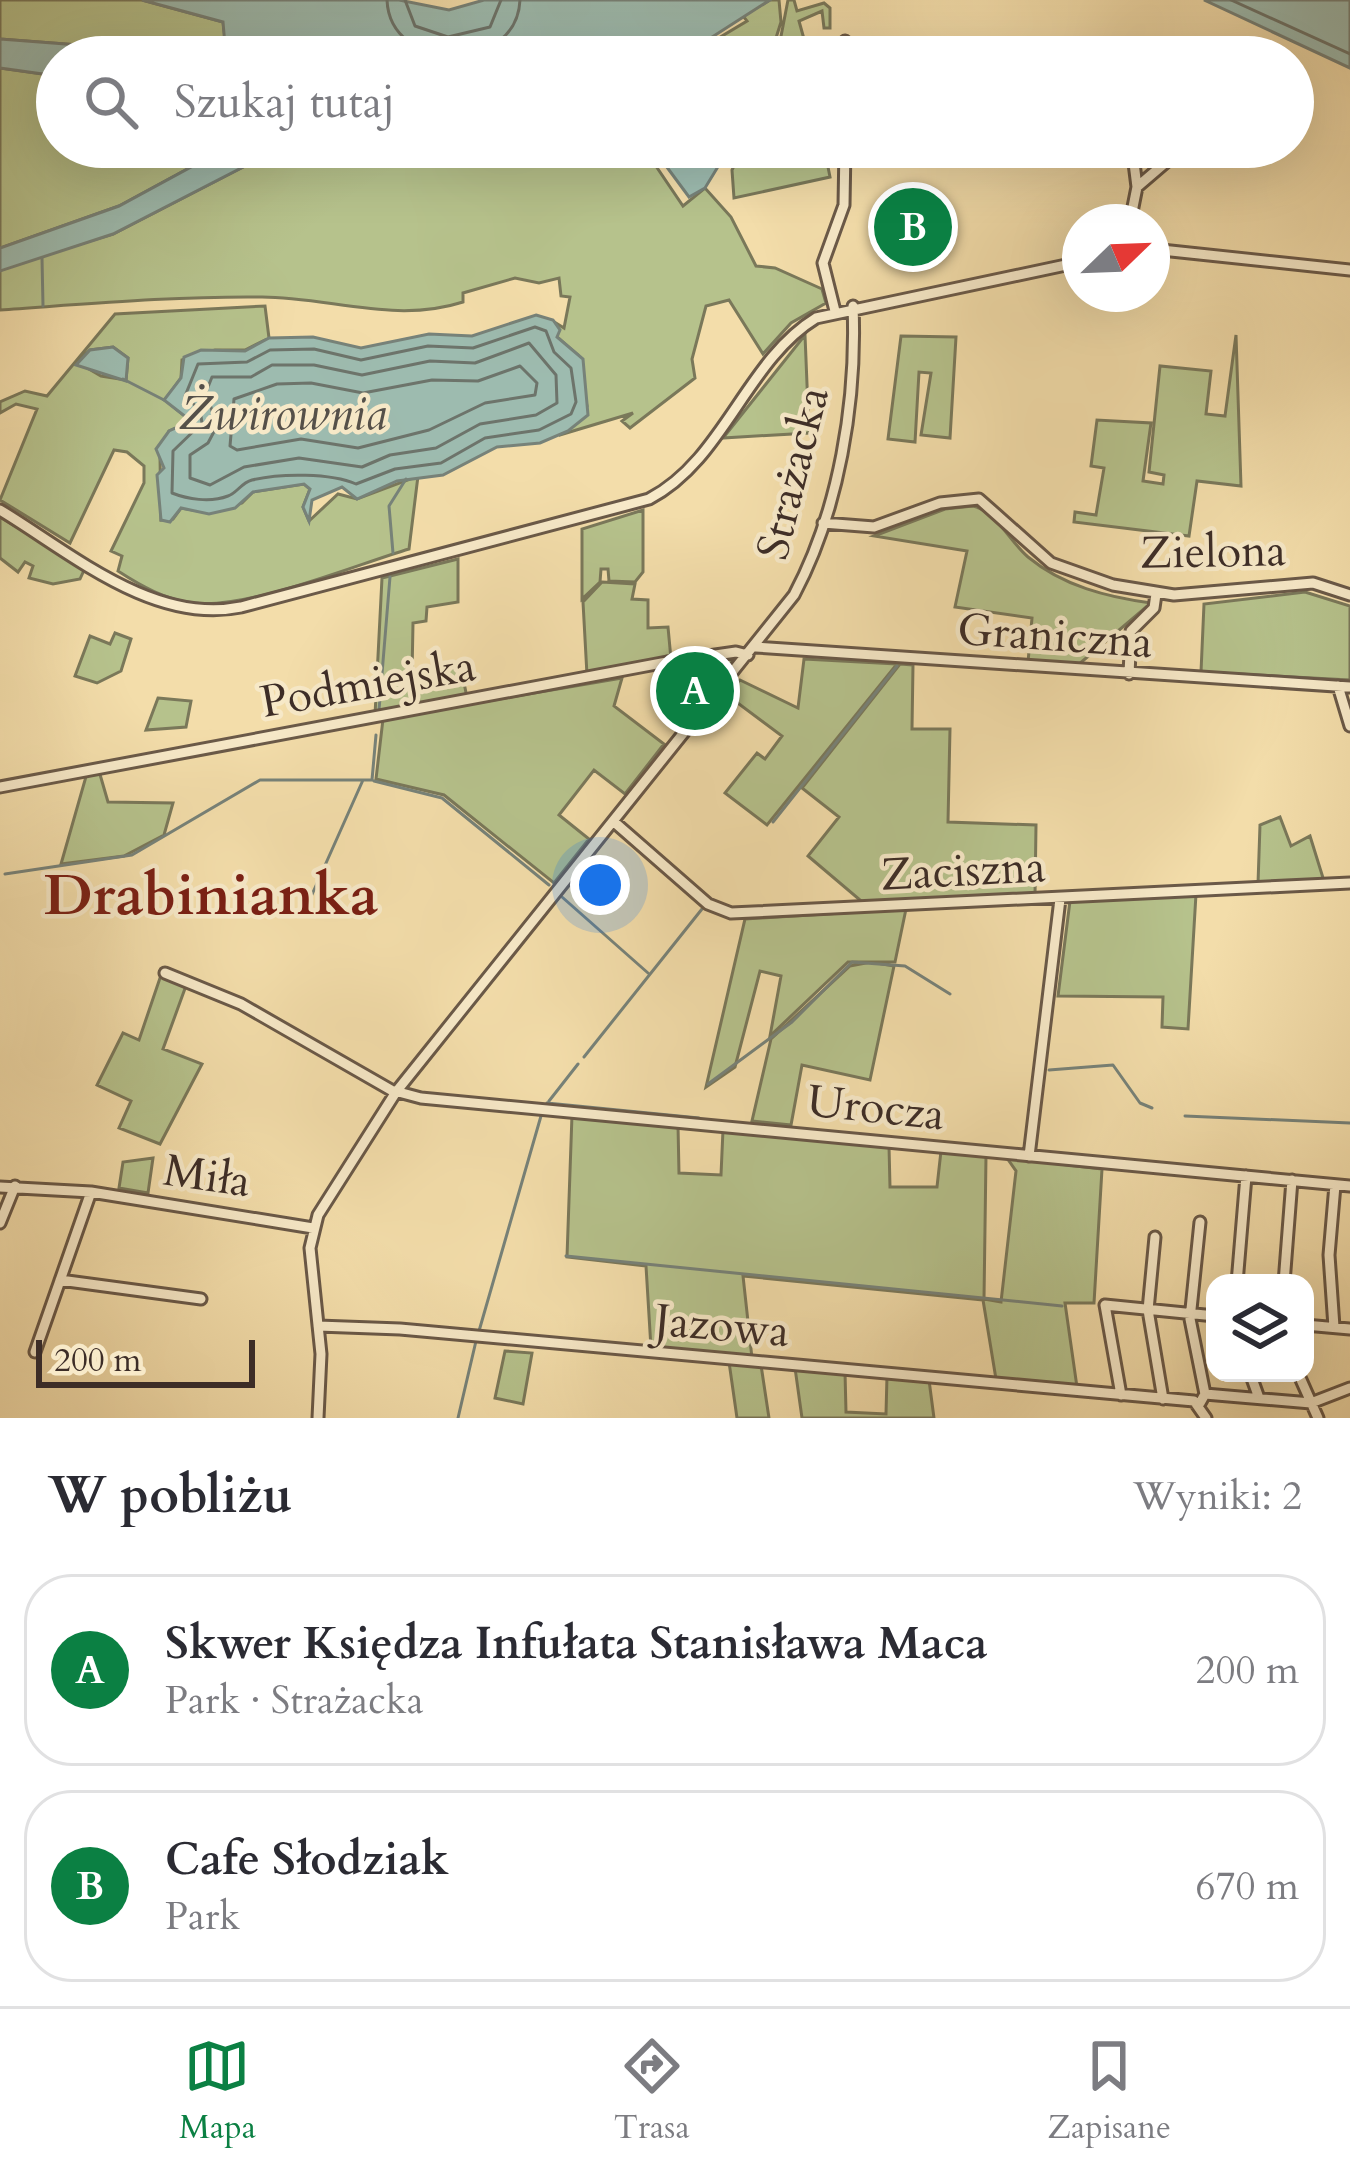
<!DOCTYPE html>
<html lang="pl">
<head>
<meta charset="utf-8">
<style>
  body { margin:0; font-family:Cardo,serif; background:#f2f2f3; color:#2b2b33 }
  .controls { position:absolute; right:36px; bottom:36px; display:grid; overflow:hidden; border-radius:24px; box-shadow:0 12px 48px #0002 }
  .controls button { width:108px; height:108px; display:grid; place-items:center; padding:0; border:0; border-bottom:3px solid #e1e1e2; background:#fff; color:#2b2b33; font:60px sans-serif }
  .compass { position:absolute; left:1062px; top:204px; width:108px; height:108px; border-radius:50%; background:#fff; box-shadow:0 12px 48px #0002; rotate:67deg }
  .scale { position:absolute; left:36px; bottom:30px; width:219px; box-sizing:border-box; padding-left:12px; border:6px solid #3d2d27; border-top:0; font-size:33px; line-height:42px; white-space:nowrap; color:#3d2d27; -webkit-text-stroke:9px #f7e9c8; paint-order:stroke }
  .you { position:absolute; left:600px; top:885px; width:42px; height:42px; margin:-30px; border:9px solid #fff; border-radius:50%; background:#1a73e8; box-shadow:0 0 0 18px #1a73e833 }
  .badge { display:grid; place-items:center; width:78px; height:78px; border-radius:50%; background:#0b8043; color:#fff; font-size:39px; font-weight:700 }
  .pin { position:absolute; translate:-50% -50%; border:6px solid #fff; box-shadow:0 3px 12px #0006 }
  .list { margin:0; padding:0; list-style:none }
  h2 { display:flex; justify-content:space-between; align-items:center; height:156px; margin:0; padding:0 48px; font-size:51px }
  h2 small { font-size:39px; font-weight:400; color:#7c7c81 }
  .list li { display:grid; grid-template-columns:78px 1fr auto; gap:36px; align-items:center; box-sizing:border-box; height:192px; margin:0 24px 24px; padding:0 24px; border:3px solid #e1e1e2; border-radius:48px }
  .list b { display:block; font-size:45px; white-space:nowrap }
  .list p { margin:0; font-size:39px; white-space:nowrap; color:#7c7c81 }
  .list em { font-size:39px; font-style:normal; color:#7c7c81 }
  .icon { flex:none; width:66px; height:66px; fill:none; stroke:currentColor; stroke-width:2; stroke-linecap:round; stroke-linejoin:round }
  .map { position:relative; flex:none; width:1350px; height:1418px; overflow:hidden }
  .search { position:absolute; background:#fff; box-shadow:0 12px 48px #0002; left:36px; right:36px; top:36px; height:132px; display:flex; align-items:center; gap:30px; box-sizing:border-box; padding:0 42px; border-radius:66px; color:#7c7c81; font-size:45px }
  .sheet { height:588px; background:#fff }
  nav { display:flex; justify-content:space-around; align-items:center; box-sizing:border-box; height:168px; border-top:3px solid #e1e1e2; background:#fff; font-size:33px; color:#7c7c81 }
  nav a { display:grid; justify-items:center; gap:6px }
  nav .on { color:#0b8043 }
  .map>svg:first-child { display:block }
  .green { fill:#b6c28c; stroke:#7a785a; stroke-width:3; fill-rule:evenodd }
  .water { fill:#9dbbaf; stroke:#778279; stroke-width:3 }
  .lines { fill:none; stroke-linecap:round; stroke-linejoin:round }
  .shore { stroke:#6d746b; stroke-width:3 }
  .stream { stroke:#778279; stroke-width:3 }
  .minor-casing { stroke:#6a5948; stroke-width:15 }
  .minor { stroke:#f7e9c8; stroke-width:9 }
  .labels { text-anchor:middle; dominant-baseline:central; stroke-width:9; stroke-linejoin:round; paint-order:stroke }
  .street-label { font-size:45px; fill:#3d2d27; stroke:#f7e9c8 }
  .water-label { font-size:48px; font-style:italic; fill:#555049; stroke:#f7e9c8 }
  .district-label { font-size:57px; font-weight:bold; fill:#7a1f14; stroke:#f7e9c8 }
</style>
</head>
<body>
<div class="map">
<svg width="1350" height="1418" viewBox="0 0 1350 1418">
  <rect width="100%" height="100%" fill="#f3ddaa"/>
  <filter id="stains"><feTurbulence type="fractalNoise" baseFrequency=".00167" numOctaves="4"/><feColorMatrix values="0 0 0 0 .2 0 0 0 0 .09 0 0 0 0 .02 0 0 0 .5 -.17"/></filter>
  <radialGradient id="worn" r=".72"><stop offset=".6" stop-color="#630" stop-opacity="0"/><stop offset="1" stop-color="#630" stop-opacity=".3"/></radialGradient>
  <!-- green -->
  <path class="green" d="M0,0H142L223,22L226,46L170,52L0,39Z
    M770,0H779L781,22L770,57H687L747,21L743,16Z
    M788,0H794L797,11L824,3L830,8V28H824L822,11L799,21L809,57H777Z
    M0,68L57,76V147H228L119,206L0,248Z
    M282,147H643L683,206L705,188L731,217L756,266L775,268L822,289L826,303L791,323L763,354L729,300L706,306L692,359L695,378L630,428L622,421L633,413L563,434L587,406L578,355L557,337L556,323L564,328L570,297L561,296L559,278L539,283L515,278L463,293V302C395,324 329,297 262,297C175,296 87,304 0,310V271L7,266L113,234Z
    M743,147H824L830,177L734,198L732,170Z
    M265,306L269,338L245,350H215L182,360L181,378L165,400L191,421L169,431L160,457L161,520L173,519L181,508L210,513L242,503L253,492L304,484L310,489L303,507L309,521L338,494L357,499L418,476L409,549C355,565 247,610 194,603C166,600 141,586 118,571L122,556L111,551L144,483V466L127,452L114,450L70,543L0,500L37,409L16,404L0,413V402L25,391L47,396L115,314ZM113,347L128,358L126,380L101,376L77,362L90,350Z
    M805,335L809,433L723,438Z
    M1236,335L1241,486L1197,481L1189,536L1074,522L1075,512L1096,515L1104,468L1091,466L1097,420L1151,423L1143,481L1163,484L1164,475L1149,472L1160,366L1211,371L1206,414L1225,416Z
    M901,336L956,337L950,438L921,435L931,373L919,372L915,442L888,439Z
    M973,506C997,512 1010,542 1028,557C1063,586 1107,597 1151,603L1078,665L1028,662L1032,618L955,607L967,551L874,536L945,509Z
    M643,510V572L635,582L609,581L608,569H601L600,582L582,599V529Z
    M0,517L85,568L80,579L53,584L29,578L33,566L25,562L18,572L0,558Z
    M458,559V602L427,607L426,621L413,623L412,675L461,667L467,698L375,715L382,578Z
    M602,582L635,584L632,599L648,600V628L668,627L671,659L587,675L583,602Z
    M1305,592L1350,606V680L1201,672L1204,604Z
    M115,633L131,639L121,671L97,683L75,676L90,636L110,644Z
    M735,658L678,727L685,694L680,664Z
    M804,659L897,664L767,825L725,793L757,753L765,759L782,736L727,695L740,680L798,708Z
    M900,664L913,665L912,729H950L948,822L1036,825L1035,896L867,906L808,856L839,817L802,788Z
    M622,678L614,706L664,744L625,794L594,770L559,815L589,839L554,883L444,795L376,779L383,719Z
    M158,698L191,701L186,727L146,730Z
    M99,771L108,802L173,803L164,835L124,856L61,864L87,773Z
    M1280,817L1291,846L1310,836L1324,881L1258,884L1260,825Z
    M1196,894L1188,1029L1162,1027L1163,997L1058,996L1070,901Z
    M906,909L895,962H848L770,1036L781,976L760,971L735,1067L706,1087L745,919Z
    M871,962L894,966L870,1080L802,1065L791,1125L752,1121L771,1039L850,966Z
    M161,975L187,983L163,1049L202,1064L160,1144L119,1128L131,1101L97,1085L123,1033L139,1040Z
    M572,1115L678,1125L679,1173L721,1175L723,1130L889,1146L890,1187H937L941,1151L986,1156L984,1299L1001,1302L1016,1171L1007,1158L1102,1169L1094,1303H1065L1077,1387L996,1379L983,1300L743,1276L752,1358L651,1348L646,1266L567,1257Z
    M153,1158L148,1193L119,1188L123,1162Z
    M505,1351L532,1353L523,1404L495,1398Z
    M729,1362L761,1365L769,1418H737Z
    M795,1368L845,1372L846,1412L886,1414L887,1376L929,1380L934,1418H802Z"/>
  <!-- water -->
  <path class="water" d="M142,0H399L449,10L484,0H770L681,57H57V76L0,68V39L170,52L225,46L223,22Z
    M1204,0H1350V68Z
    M228,147H282L113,234L0,271V248L119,206Z
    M652,147H730L705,188L689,197Z
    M536,315L553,320L560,330L557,337L583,359L588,415L568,431L540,443L497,447L443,475L397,481L357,499L342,487L312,500L309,521L303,507L310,489L304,484L253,492L235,508L209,514L181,508L170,522L161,520L157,475L164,468L156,449L169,431L191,421L164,400L181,378L184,357L201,350L245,351L269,338L313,337L361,348L429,334L472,336Z
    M113,347L128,358L126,381L76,365L90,350Z"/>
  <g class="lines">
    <!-- shore -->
    <path class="shore" d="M387,0C390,74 517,74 520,0
      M405,0L415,26L448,37L490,27L501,0
      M1231,0L1350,54
      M535,327L546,331L554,352L571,368L576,402L571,414L539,430L485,438L441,463L395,469L356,484C331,473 281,473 252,480C241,483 237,493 228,496C210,503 187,499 172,493L173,451L202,423L200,410L185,396L198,364L247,362L270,350L314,349L361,360L428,346L473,348Z
      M529,343L556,375L557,403L536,415L480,424L436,448L390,455L362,467L299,458L244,467L210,485L190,478V455L208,443L217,426L206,392L212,377H251L272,365H314L362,375L430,361L475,363Z
      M520,366L537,383L535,395L485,403L429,430L358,448L301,439L237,450L230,446L234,399L277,384L311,383L363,393L432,380L478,381Z"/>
    <!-- stream -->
    <path class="stream" d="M42,258L43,306
      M123,379L164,400
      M393,553L389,506L406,479
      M379,710L390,577
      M374,781L442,798L549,885
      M773,822L897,666
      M5,874L132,855L260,780H372L376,735
      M562,897L648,973
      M310,899L363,780
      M584,1057L702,909
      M1049,1070L1113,1065L1140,1103L1152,1108
      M708,1084L792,1022L852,962L905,966L950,994
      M549,1101L578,1064
      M547,1103L699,1118
      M1185,1116L1350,1123
      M566,1256L1062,1306
      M479,1331L541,1116
      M458,1418L476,1341"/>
    <!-- minor casing -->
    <g class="minor-casing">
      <path id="minor" d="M844,57L845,41
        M1137,187L1172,157L1198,156
        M1130,222L1137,187L1132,147
        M1152,249L1350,270
        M835,311L823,263L844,205L845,147
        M0,510C71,553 153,625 241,607L649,499C724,460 746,361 816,318L1080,262
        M823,523L874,527L940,503L979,499L1051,563L1113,585L1174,595L1313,583L1350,595
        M756,647L1350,687
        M1129,674L1131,631L1154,608L1156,594
        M1338,686L1350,726
        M0,787L667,662L736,652L748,655
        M613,821L708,904L731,913L1350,883
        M165,973L241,1004L391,1090L421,1098L1350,1186
        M1029,1156L1060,899
        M0,1187L91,1192L313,1228
        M1200,1222L1190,1319L1205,1394L1200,1403
        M0,1223L15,1186
        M1155,1237L1148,1310L1163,1399
        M60,1280L201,1299
        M1237,1283L1246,1176
        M1284,1283L1292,1180
        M1305,1325L1350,1329
        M318,1326L400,1329L1194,1401L1206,1418
        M1334,1327L1329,1255L1335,1185
        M35,1352L91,1192
        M1250,1373L1259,1398
        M1298,1373L1318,1418
        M1205,1394L1311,1403L1350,1388
        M1121,1395L1105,1305L1215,1316
        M318,1418L321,1354L310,1248L318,1215L396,1092L794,595C839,511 857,401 853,306"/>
    </g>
    <!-- minor -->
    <use href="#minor" class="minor"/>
  </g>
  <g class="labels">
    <!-- street labels -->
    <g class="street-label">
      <text transform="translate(793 473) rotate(-76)">Strażacka</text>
      <text transform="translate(1213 552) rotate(-1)">Zielona</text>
      <text transform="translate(1055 636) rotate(4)">Graniczna</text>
      <text transform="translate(368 684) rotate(-10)">Podmiejska</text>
      <text transform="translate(963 871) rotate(-3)">Zaciszna</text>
      <text transform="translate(876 1108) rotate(6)">Urocza</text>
      <text transform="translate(207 1176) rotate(8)">Miła</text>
      <text transform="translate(722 1326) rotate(5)">Jazowa</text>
    </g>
    <!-- water labels -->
    <g class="water-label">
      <text x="283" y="413">Żwirownia</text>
    </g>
    <!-- district labels -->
    <g class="district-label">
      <text x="211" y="896">Drabinianka</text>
    </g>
  </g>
  <rect width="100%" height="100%" filter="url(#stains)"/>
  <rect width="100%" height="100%" fill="url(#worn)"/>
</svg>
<div class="controls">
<button><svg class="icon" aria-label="layers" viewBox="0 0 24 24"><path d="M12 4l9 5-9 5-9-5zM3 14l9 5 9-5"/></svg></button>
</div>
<svg class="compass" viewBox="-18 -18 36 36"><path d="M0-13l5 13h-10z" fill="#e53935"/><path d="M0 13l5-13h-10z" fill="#7c7c81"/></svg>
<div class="scale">200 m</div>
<div class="you"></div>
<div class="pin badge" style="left:695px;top:691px">A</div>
<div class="pin badge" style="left:913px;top:227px">B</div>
<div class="search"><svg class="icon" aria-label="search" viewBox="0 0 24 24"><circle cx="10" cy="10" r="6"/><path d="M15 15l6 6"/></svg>Szukaj tutaj</div>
</div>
<section class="sheet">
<h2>W pobliżu<small>Wyniki: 2</small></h2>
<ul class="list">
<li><span class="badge">A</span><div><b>Skwer Księdza Infułata Stanisława Maca</b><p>Park · Strażacka</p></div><em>200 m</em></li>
<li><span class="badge">B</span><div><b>Cafe Słodziak</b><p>Park</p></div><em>670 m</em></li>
</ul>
</section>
<nav>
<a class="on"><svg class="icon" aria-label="map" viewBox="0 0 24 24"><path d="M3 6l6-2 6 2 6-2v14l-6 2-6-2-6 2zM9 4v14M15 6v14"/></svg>Mapa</a>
<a><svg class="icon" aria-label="directions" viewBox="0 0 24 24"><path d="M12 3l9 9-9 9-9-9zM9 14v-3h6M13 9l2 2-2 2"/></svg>Trasa</a>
<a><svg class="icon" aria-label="saved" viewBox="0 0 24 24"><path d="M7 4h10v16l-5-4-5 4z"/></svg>Zapisane</a>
</nav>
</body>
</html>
